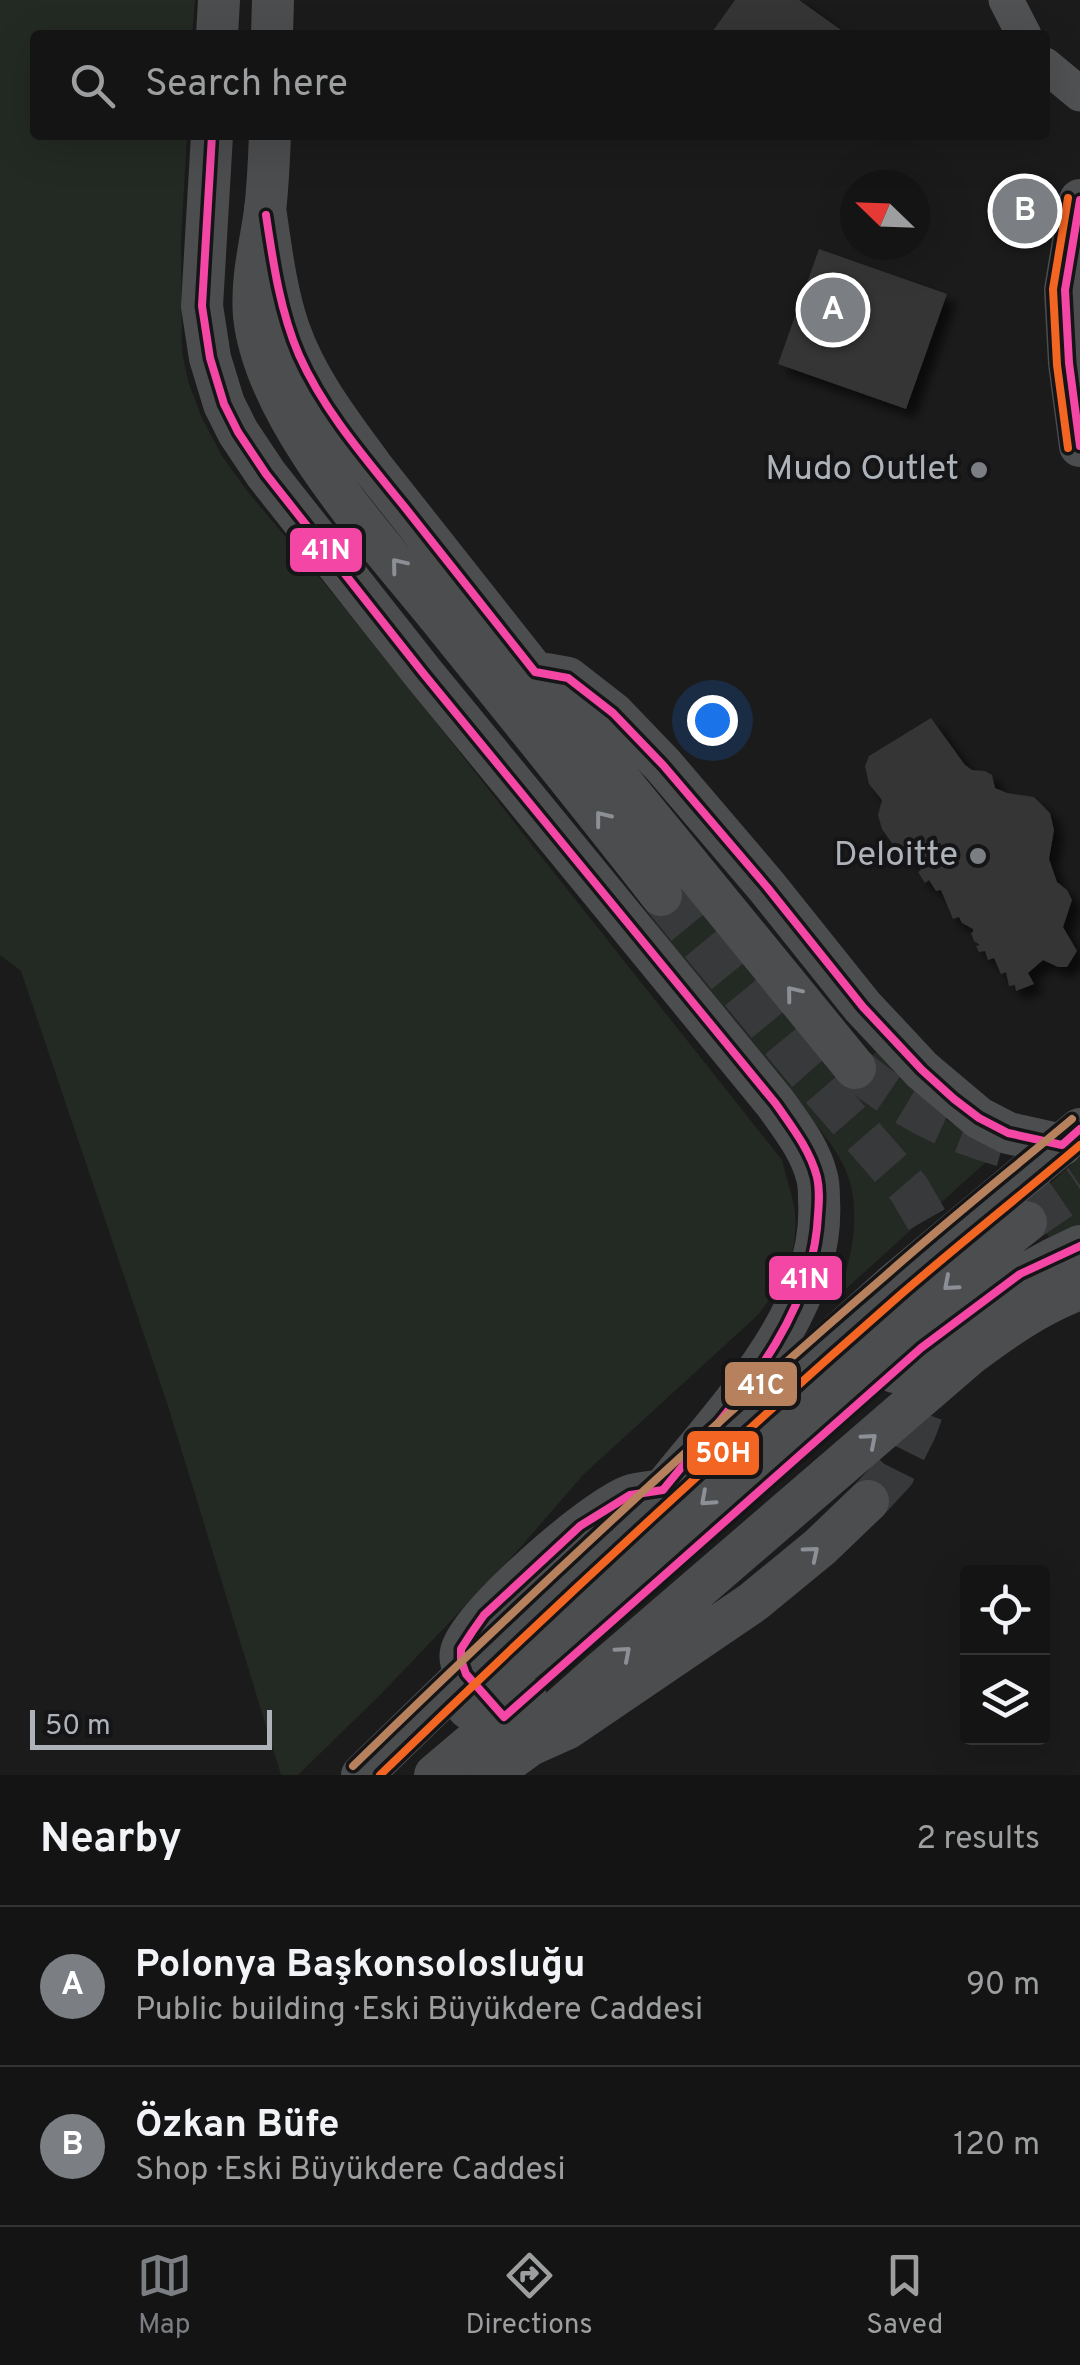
<!DOCTYPE html>
<html lang="en">
<head>
<meta charset="utf-8">
<style>
  body { margin:0; font-family:Overpass,sans-serif; background:#1d1d1d; color:#f1f3f6 }
  .controls { position:absolute; right:30px; bottom:30px; display:grid; overflow:hidden; border-radius:10px; box-shadow:0 10px 40px #0002 }
  .controls button { width:90px; height:90px; display:grid; place-items:center; padding:0; border:0; border-bottom:2px solid #333334; background:#141414; color:#f1f3f6; font:50px sans-serif }
  .compass { position:absolute; left:840px; top:170px; width:90px; height:90px; border-radius:50%; background:#141414; box-shadow:0 10px 40px #0002; rotate:293deg }
  .scale { position:absolute; left:30px; bottom:25px; width:242px; box-sizing:border-box; padding-left:10px; border:5px solid #aeb3ba; border-top:0; font-size:28px; line-height:35px; white-space:nowrap; color:#aeb3ba; -webkit-text-stroke:8px #151517; paint-order:stroke }
  .you { position:absolute; left:712px; top:720px; width:35px; height:35px; margin:-25px; border:8px solid #fff; border-radius:50%; background:#1a73e8; box-shadow:0 0 0 15px #1a73e833 }
  .badge { display:grid; place-items:center; width:65px; height:65px; border-radius:50%; background:#7b7e82; color:#fff; font-size:32px; font-weight:700 }
  .pin { position:absolute; translate:-50% -50%; border:5px solid #fff; box-shadow:0 2px 10px #0006 }
  .list { margin:0; padding:0; list-style:none }
  h2 { display:flex; justify-content:space-between; align-items:center; height:130px; margin:0; padding:0 40px; font-size:42px }
  h2 small { font-size:32px; font-weight:400; color:#9d9ea0 }
  .list li { display:grid; grid-template-columns:65px 1fr auto; gap:30px; align-items:center; box-sizing:border-box; height:160px; padding:0 40px; border-top:2px solid #333334 }
  .list b { display:block; font-size:38px; white-space:nowrap }
  .list p { margin:0; font-size:32px; white-space:nowrap; color:#9d9ea0 }
  .list em { font-size:32px; font-style:normal; color:#9d9ea0 }
  .icon { flex:none; width:55px; height:55px; fill:none; stroke:currentColor; stroke-width:2; stroke-linecap:round; stroke-linejoin:round }
  .map { position:relative; flex:none; width:1080px; height:1775px; overflow:hidden }
  .search { position:absolute; background:#141414; box-shadow:0 10px 40px #0002; left:30px; right:30px; top:30px; height:110px; display:flex; align-items:center; gap:25px; box-sizing:border-box; padding:0 35px; border-radius:10px; color:#9d9ea0; font-size:38px }
  .sheet { height:450px; background:#141414 }
  nav { display:flex; justify-content:space-around; align-items:center; box-sizing:border-box; height:140px; border-top:2px solid #333334; background:#141414; font-size:28px; color:#9d9ea0 }
  nav a { display:grid; justify-items:center; gap:5px }
  nav .on { color:#7b7e82 }
  .map>svg:first-child { display:block }
  .green { fill:#232923 }
  .building { fill:#353536; filter:url(#shadow) }
  .lines { fill:none; stroke-linecap:round; stroke-linejoin:round }
  .major-tunnel { stroke:#38393b; stroke-width:42; stroke-dasharray:42 21; stroke-linecap:butt }
  .minor { stroke:#505153; stroke-width:35 }
  .major { stroke:#4c4d4f; stroke-width:42 }
  .bus-1-casing { stroke:#151517; stroke-width:15 }
  .bus-2-casing { stroke:#151517; stroke-width:15 }
  .bus-3-casing { stroke:#151517; stroke-width:15 }
  .bus-1 { stroke:#f346a5; stroke-width:8 }
  .bus-2 { stroke:#f26522; stroke-width:8 }
  .bus-3 { stroke:#b6815c; stroke-width:8 }
  .oneway { stroke:#8c8f95 }
  .poi-dot { fill:#7b7e82; stroke:#151517; stroke-width:4 }
  .labels { text-anchor:middle; dominant-baseline:central; stroke-width:8; stroke-linejoin:round; paint-order:stroke }
  .poi-label { font-size:35px; fill:#aeb3ba; stroke:#151517; text-anchor:end }
  .line-badge { stroke:#151517; stroke-width:4 }
  .badge-label { font-size:28px; text-anchor:middle; font-weight:bold; fill:#fff }
</style>
</head>
<body>
<div class="map">
<svg width="1080" height="1775" viewBox="0 0 1080 1775">
  <defs>
    <filter id="shadow"><feDropShadow dx="9" dy="9" stdDeviation="5" flood-color="#0009"/></filter>
  </defs>
  <rect width="100%" height="100%" fill="#1b1b1b"/>
  <!-- green -->
  <path class="green" d="M0,0H195L192,35H35V135H187L181,242L182,353L189,384L202,418L222,456L248,492L379,649L521,831L782,1160C786,1177 793,1196 795,1213C799,1253 782,1284 758,1315L584,1474L510,1559L380,1695L298,1775H281L167,1403L21,971L0,955Z
    M682,880L852,1075L878,1050L940,1115L996,1153L838,1296C851,1261 860,1220 850,1182C839,1145 808,1117 784,1088C736,1030 692,970 646,911Z
    M1080,1157V1228L1049,1237L1028,1203Z"/>
  <!-- building -->
  <path class="building" d="M735,0H799L848,35H710Z
    M819,249L947,294L906,409L778,364Z
    M931,718L965,765L972,770L985,771L992,775L995,788L1007,793L1034,797L1050,813L1054,830L1049,859L1057,882L1067,890L1072,900L1063,927L1077,951L1067,967H1058L1043,960L1028,973L1034,984L1016,991L1015,985L1009,986L1006,972L1001,974L994,958L988,960L985,951L979,952L976,946L980,945L974,941L971,933L973,932V929L962,923L959,917L953,919L941,890L936,891L929,880L925,883L918,872L921,870L915,860L898,852L882,829L878,815L882,800L869,784L865,766L869,756Z"/>
  <g class="lines">
    <!-- major-tunnel -->
    <path class="major-tunnel" d="M661,895L807,1072L909,1189L936,1236L945,1270V1280
      M855,1068C903,1109 958,1136 1020,1150
      M1026,1222L1080,1185
      M868,1501L894,1473L916,1429L936,1375"/>
    <!-- minor -->
    <path class="minor" d="M1006,0L1024,35
      M1045,65L1080,94"/>
    <!-- major -->
    <path class="major" d="M217,35L219,0
      M272,35L273,0
      M212,135L202,306L210,358L224,404L238,432L266,474L423,673L776,1104C792,1127 810,1149 817,1177C819,1184 819,1193 819,1200C826,1310 727,1409 663,1490C653,1492 641,1492 632,1495C596,1506 469,1617 461,1652C459,1660 463,1667 466,1674L530,1745
      M270,135C269,160 268,186 265,211C260,246 251,280 254,316C265,421 379,542 443,622C516,713 590,803 661,895
      M1080,200L1065,290L1069,363L1080,446
      M265,208C271,249 276,291 289,329C307,381 341,424 373,468L618,778L855,1068
      M546,674L568,678L613,713L663,765L767,887L863,1007L922,1070L979,1118L1008,1133L1062,1145
      M894,1372C952,1321 1008,1278 1080,1246
      M739,1423L893,1285L1080,1129
      M468,1708L551,1638L971,1266L1026,1222
      M530,1745L553,1715L599,1674L969,1355C1005,1328 1038,1305 1080,1289
      M362,1775L530,1612L641,1510
      M435,1775L526,1698
      M489,1775L530,1745L568,1728L753,1602L820,1547L868,1501"/>
    <!-- bus-1 casing -->
    <g class="bus-1-casing">
      <path id="bus-1" d="M212,135L202,306L210,358L224,404L238,432L266,474L423,673L776,1104C792,1127 810,1150 817,1177C820,1190 819,1202 818,1215C813,1325 728,1409 663,1490L630,1495L580,1526L484,1615L472,1632L461,1649V1660L466,1674L504,1717L921,1348L1020,1274L1080,1246
        M1080,200L1065,290L1069,363L1080,446
        M266,215C273,262 280,311 299,355C324,411 365,458 403,505C447,561 491,616 535,672L568,678L613,713L663,765L767,887L863,1007L922,1070L954,1099L979,1118L1008,1133L1062,1145L1080,1129"/>
    </g>
    <!-- bus-2 casing -->
    <g class="bus-2-casing">
      <path id="bus-2" d="M1068,448L1057,365L1053,289L1068,198
        M380,1775C549,1611 722,1451 899,1296C958,1245 1020,1196 1080,1145"/>
    </g>
    <!-- bus-3 casing -->
    <g class="bus-3-casing">
      <path id="bus-3" d="M353,1766C526,1598 702,1433 885,1276C946,1222 1010,1171 1072,1119"/>
    </g>
    <!-- bus-1 -->
    <use href="#bus-1" class="bus-1"/>
    <!-- bus-2 -->
    <use href="#bus-2" class="bus-2"/>
    <!-- bus-3 -->
    <use href="#bus-3" class="bus-3"/>
  </g>
  <!-- one-way arrows -->
  <defs><path id="oneway-chevron" d="M-2-3.5L2.5 0L-2 3.5" fill="none" stroke-width="1.6" stroke-linecap="round" stroke-linejoin="round" transform="scale(2.5)"/></defs>
  <g class="oneway">
    <use href="#oneway-chevron" transform="translate(398 565) rotate(-129)"/>
    <use href="#oneway-chevron" transform="translate(602 818) rotate(-128)"/>
    <use href="#oneway-chevron" transform="translate(793 993) rotate(-129)"/>
    <use href="#oneway-chevron" transform="translate(950 1284) rotate(139)"/>
    <use href="#oneway-chevron" transform="translate(870 1440) rotate(-41)"/>
    <use href="#oneway-chevron" transform="translate(707 1499) rotate(138)"/>
    <use href="#oneway-chevron" transform="translate(812 1553) rotate(-40)"/>
    <use href="#oneway-chevron" transform="translate(624 1653) rotate(-41)"/>
  </g>
  <!-- markers -->
  <g class="poi-dot">
    <circle cx="979" cy="470" r="10"/>
    <circle cx="978" cy="856" r="10"/>
  </g>
  <g class="labels">
    <!-- poi labels -->
    <g class="poi-label">
      <text x="959" y="470">Mudo Outlet</text>
      <text x="958" y="856">Deloitte</text>
    </g>
  </g>
  <g class="line-badge">
    <rect x="288" y="526" width="76" height="48" rx="10" fill="#f346a5"/>
    <rect x="767" y="1254" width="77" height="48" rx="10" fill="#f346a5"/>
    <rect x="723" y="1360" width="76" height="48" rx="10" fill="#b6815c"/>
    <rect x="685" y="1429" width="76" height="48" rx="10" fill="#f26522"/>
  </g>
  <g class="badge-label">
    <text x="326" y="559">41N</text>
    <text x="805" y="1288">41N</text>
    <text x="761" y="1394">41C</text>
    <text x="723" y="1462">50H</text>
  </g>
</svg>
<div class="controls">
<button><svg class="icon" aria-label="locate" viewBox="0 0 24 24"><circle cx="12" cy="12" r="6"/><path d="M12 2v4M12 18v4M2 12h4M18 12h4"/></svg></button>
<button><svg class="icon" aria-label="layers" viewBox="0 0 24 24"><path d="M12 4l9 5-9 5-9-5zM3 14l9 5 9-5"/></svg></button>
</div>
<svg class="compass" viewBox="-18 -18 36 36"><path d="M0-13l5 13h-10z" fill="#e53935"/><path d="M0 13l5-13h-10z" fill="#9d9ea0"/></svg>
<div class="scale">50 m</div>
<div class="you"></div>
<div class="pin badge" style="left:833px;top:310px">A</div>
<div class="pin badge" style="left:1025px;top:211px">B</div>
<div class="search"><svg class="icon" aria-label="search" viewBox="0 0 24 24"><circle cx="10" cy="10" r="6"/><path d="M15 15l6 6"/></svg>Search here</div>
</div>
<section class="sheet">
<h2>Nearby<small>2 results</small></h2>
<ul class="list">
<li><span class="badge">A</span><div><b>Polonya Başkonsolosluğu</b><p>Public building · Eski Büyükdere Caddesi</p></div><em>90 m</em></li>
<li><span class="badge">B</span><div><b>Özkan Büfe</b><p>Shop · Eski Büyükdere Caddesi</p></div><em>120 m</em></li>
</ul>
</section>
<nav>
<a class="on"><svg class="icon" aria-label="map" viewBox="0 0 24 24"><path d="M3 6l6-2 6 2 6-2v14l-6 2-6-2-6 2zM9 4v14M15 6v14"/></svg>Map</a>
<a><svg class="icon" aria-label="directions" viewBox="0 0 24 24"><path d="M12 3l9 9-9 9-9-9zM9 14v-3h6M13 9l2 2-2 2"/></svg>Directions</a>
<a><svg class="icon" aria-label="saved" viewBox="0 0 24 24"><path d="M7 4h10v16l-5-4-5 4z"/></svg>Saved</a>
</nav>
</body>
</html>
